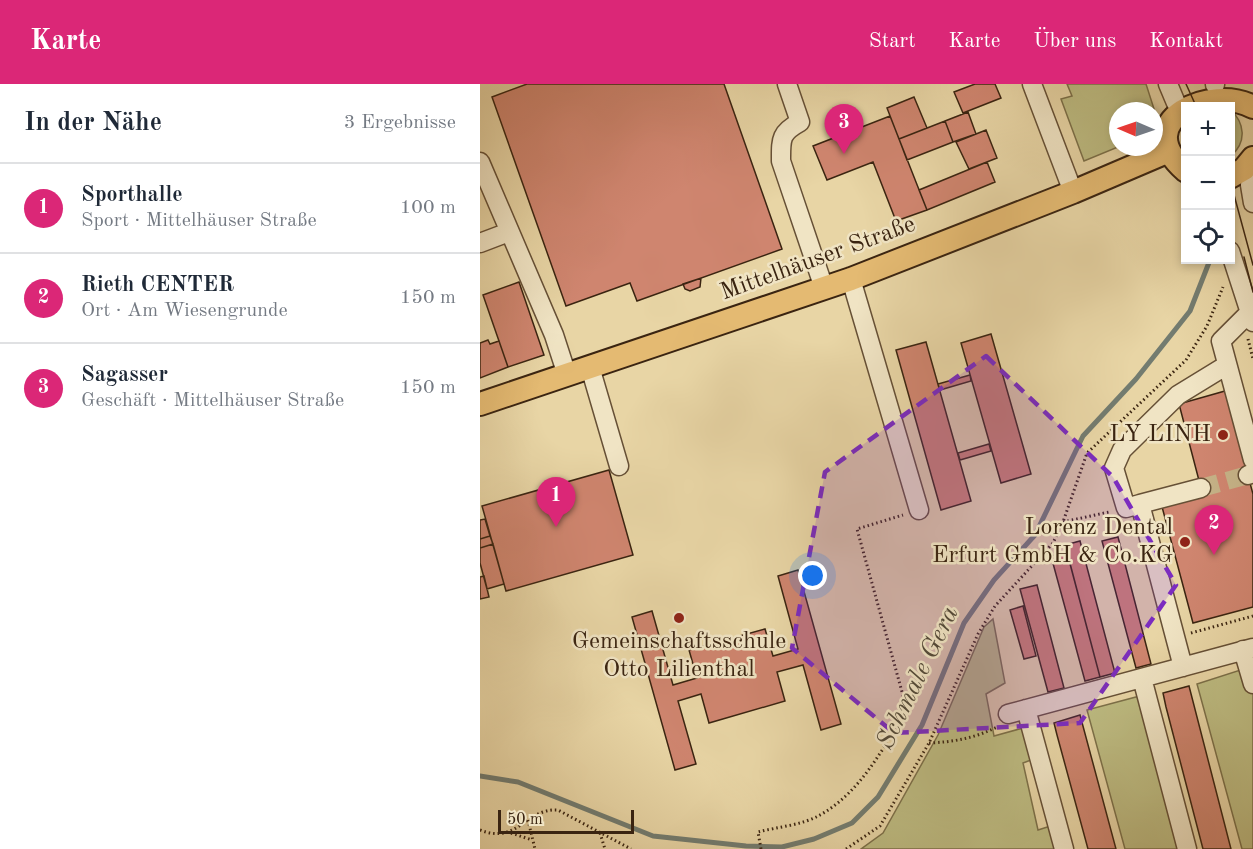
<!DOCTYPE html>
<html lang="de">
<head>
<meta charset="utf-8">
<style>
  body { margin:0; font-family:"Old Standard TT",serif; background:#f6f6f7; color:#1f2937 }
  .controls { position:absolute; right:18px; top:18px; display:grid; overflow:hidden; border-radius:0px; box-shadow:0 3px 9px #0003 }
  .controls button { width:54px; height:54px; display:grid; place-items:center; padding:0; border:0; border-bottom:2px solid #e0e1e3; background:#fff; color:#1f2937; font:30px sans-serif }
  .compass { position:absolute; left:629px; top:18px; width:54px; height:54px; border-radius:50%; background:#fff; box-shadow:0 3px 9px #0003; rotate:272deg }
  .scale { position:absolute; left:18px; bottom:15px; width:136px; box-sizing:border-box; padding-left:6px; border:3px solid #3a2411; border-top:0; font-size:16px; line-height:21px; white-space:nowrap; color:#3a2411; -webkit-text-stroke:4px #f0e4c4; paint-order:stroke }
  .you { position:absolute; left:333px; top:492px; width:21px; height:21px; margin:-15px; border:4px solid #fff; border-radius:50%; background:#1a73e8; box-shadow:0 0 0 9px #1a73e833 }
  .badge { display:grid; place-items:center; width:39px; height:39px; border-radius:50%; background:#db2777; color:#fff; font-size:20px; font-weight:700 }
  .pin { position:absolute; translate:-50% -50px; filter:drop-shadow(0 2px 3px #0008) }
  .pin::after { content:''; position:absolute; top:32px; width:21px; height:18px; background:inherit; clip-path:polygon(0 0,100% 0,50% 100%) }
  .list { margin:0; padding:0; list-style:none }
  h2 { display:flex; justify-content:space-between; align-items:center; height:78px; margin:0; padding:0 24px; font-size:26px }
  h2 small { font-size:20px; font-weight:400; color:#747a83 }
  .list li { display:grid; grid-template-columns:39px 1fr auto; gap:18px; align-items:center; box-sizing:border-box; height:90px; padding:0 24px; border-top:2px solid #e0e1e3 }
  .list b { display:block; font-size:22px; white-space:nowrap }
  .list p { margin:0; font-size:20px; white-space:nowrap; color:#747a83 }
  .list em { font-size:20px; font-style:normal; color:#747a83 }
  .icon { flex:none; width:33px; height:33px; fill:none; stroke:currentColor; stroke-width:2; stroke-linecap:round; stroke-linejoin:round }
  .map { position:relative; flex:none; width:773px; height:765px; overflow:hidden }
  header { display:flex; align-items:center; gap:36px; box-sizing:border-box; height:84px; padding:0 30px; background:#db2777; color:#fff }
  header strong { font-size:28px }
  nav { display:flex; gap:33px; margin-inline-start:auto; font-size:21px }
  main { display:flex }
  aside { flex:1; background:#fff }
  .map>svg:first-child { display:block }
  .green { fill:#bdbb81; stroke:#7c7049; stroke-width:1.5 }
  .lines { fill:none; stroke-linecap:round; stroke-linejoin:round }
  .stream { stroke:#737c70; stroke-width:5 }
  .building { fill:#cf856f; stroke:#3a2411; stroke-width:1.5 }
  .minor-tunnel { stroke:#c5b287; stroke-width:18; stroke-dasharray:18 9; stroke-linecap:butt }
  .minor-casing { stroke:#665036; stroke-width:21 }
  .major-casing { stroke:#3a2411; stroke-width:26 }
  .path { stroke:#3a2411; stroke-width:3; stroke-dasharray:1.5 3; stroke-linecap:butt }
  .minor { stroke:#f0e4c4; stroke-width:18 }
  .major { stroke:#e4ba72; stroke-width:22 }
  .tram { stroke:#3a2411; stroke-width:1.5 }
  .marked { fill:#7b2cbf; fill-opacity:0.2; stroke:#7b2cbf; stroke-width:4.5; stroke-dasharray:12 8; stroke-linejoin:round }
  .poi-dot { fill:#8f2418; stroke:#f0e4c4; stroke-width:2 }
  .labels { text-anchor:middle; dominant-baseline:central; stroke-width:5; stroke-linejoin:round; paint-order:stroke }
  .street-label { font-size:24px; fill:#3a2411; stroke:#f0e4c4 }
  .poi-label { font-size:24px; fill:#3a2411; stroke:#f0e4c4; text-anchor:end }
  .water-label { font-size:26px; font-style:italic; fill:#524938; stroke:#f0e4c4 }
</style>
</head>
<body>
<header>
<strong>Karte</strong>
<nav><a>Start</a><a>Karte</a><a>Über uns</a><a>Kontakt</a></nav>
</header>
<main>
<aside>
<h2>In der Nähe<small>3 Ergebnisse</small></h2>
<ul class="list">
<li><span class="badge">1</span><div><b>Sporthalle</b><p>Sport · Mittelhäuser Straße</p></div><em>100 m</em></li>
<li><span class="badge">2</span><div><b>Rieth CENTER</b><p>Ort · Am Wiesengrunde</p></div><em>150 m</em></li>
<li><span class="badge">3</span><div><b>Sagasser</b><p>Geschäft · Mittelhäuser Straße</p></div><em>150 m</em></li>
</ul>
</aside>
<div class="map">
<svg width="773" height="765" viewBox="0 0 773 765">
  <rect width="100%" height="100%" fill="#e8d5a5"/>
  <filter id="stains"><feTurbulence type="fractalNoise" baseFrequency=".00333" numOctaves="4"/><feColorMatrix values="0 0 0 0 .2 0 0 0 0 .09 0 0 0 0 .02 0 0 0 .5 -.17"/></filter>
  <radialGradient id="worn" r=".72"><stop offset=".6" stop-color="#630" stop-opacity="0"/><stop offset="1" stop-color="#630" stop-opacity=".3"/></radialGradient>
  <!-- green -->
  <path class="green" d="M587,0H666L675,28L674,41V27H638V63L604,77L581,15L592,12Z
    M750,25C765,39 767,58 751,72Z
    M513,535L525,599L506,610L514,652L554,641L564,671L543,679L558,746L583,738L591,765H381L403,749L458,651L504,543Z
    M773,582V765H762L717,600Z
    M671,609L714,765H645L607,626Z"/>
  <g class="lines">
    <!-- stream -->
    <path class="stream" d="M0,692L38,698L173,752L266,762L302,763L334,755L372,739L398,713L442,641L484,539L514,496L555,451L603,352L656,295L710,227L730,176"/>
  </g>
  <!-- building -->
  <path class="building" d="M47,0H244L302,165L157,217L150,199L86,222L12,13Z
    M495,0H515L521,14L483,29L474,8Z
    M434,13L447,44L419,55L407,24Z
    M488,28L496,50L473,58L465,37Z
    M410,32L447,126L416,137L393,78L347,96L333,62Z
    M465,37L473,58L427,76L419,55Z
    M506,46L517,74L489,85L476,58Z
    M507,78L515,98L447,126L439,106Z
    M221,194L220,203L210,207L205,205L203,200Z
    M39,198L64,271L28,283L3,211Z
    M511,250L551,390L521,399L481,259Z
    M8,256L10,260L19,257L28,283L0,294V259Z
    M446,258L491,417L461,426L416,266Z
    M490,291L491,297L460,306L458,300Z
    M745,307L773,410V523L713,539L681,419L722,408L699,320Z
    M509,360L511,367L480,376L478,369Z
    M129,386L153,471L26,507L2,422Z
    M5,435L10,452L0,455V436Z
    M10,452L13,460L0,464V455Z
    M638,453L671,580L656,584L622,457Z
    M600,457L635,589L620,593L585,461Z
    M13,460L24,500L7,505L0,479V464Z
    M587,468L620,593L605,597L571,472Z
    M318,486L361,640L341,646L323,581L297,588L305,617L229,639L221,610L198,617L216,680L195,686L152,533L172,527L193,601L217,594L209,566L285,545L293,572L318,565L298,492Z
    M4,492L9,513L0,515V493Z
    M557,501L584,604L568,608L540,505Z
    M543,522L556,572L544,575L530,526Z
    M709,602L751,765H723L686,623L683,609Z
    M600,631L636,765H608L577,651L574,639Z"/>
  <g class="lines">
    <!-- minor-tunnel -->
    <path class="minor-tunnel" d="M721,404L768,391"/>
    <!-- minor casing -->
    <g class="minor-casing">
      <path id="minor" d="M307,0L320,38C300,49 301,55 301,77L344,204
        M552,0L593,108
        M688,0L696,19
        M735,0V1
        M0,78L74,251L87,291
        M773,80L770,101L773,119
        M0,159L29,148
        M750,167L773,238
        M371,195L439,426
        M770,228L741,257L773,376
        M110,283L139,382
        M768,391L773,389
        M660,420L721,404
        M763,566L773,600
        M703,583L660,420L646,424L634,384L642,366L698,311L747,281
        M662,594L707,765
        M546,625L584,765
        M528,630L773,564"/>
    </g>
    <!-- major casing -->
    <g class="major-casing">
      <path id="major" d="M706,87C647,36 733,0 773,23
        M750,93L764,85L773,74
        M0,320L371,195L593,108L689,67"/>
    </g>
    <!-- path -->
    <path class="path" d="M768,255L773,275
      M583,438L629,428
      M711,549L773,532
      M449,659C474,658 495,654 517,643
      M48,736L55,765
      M0,746C38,761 45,724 78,726L151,765
      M31,749L52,756
      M120,749L125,765
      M281,765L278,748C297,743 323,741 340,731C381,708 403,664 427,626L377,445L423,431
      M366,765L400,742L449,659L498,550L515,522L573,459L583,438L607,369L706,276L727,242L743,203"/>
    <!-- minor -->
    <use href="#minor" class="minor"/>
    <!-- major -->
    <use href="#major" class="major"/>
    <!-- tram -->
    <path class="tram" d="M706,0L716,22
      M750,96L773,181
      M764,173L773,208"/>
  </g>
  <!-- marked area -->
  <path class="marked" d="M506,272L633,393L696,501L600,639L414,649L312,564L345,388Z"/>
  <!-- markers -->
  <g class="poi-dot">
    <circle cx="743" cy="351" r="6"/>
    <circle cx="705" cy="458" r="6"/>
    <circle cx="199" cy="534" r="6"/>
  </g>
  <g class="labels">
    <!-- street labels -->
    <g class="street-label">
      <text transform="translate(338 175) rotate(-20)">Mittelhäuser Straße</text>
    </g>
    <!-- poi labels -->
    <g class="poi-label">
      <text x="731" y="351">LY LINH</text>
      <text x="693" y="444">Lorenz Dental<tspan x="693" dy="28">Erfurt GmbH &amp; Co.KG</tspan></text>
      <text x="199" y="558" text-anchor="middle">Gemeinschaftsschule<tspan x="199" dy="28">Otto Lilienthal</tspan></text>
    </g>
    <!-- water labels -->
    <g class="water-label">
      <text transform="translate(438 594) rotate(-64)">Schmale Gera</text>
    </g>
  </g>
  <rect width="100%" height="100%" filter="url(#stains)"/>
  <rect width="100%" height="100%" fill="url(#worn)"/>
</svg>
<div class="controls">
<button>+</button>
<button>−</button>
<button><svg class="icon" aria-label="locate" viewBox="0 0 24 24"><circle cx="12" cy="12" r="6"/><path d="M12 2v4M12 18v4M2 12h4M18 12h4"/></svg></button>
</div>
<svg class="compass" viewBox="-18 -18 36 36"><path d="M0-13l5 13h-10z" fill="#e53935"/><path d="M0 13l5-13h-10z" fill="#747a83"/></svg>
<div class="scale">50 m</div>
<div class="you"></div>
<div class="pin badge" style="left:76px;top:443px">1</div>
<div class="pin badge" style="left:734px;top:471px">2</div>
<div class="pin badge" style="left:364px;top:70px">3</div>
</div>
</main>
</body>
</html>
